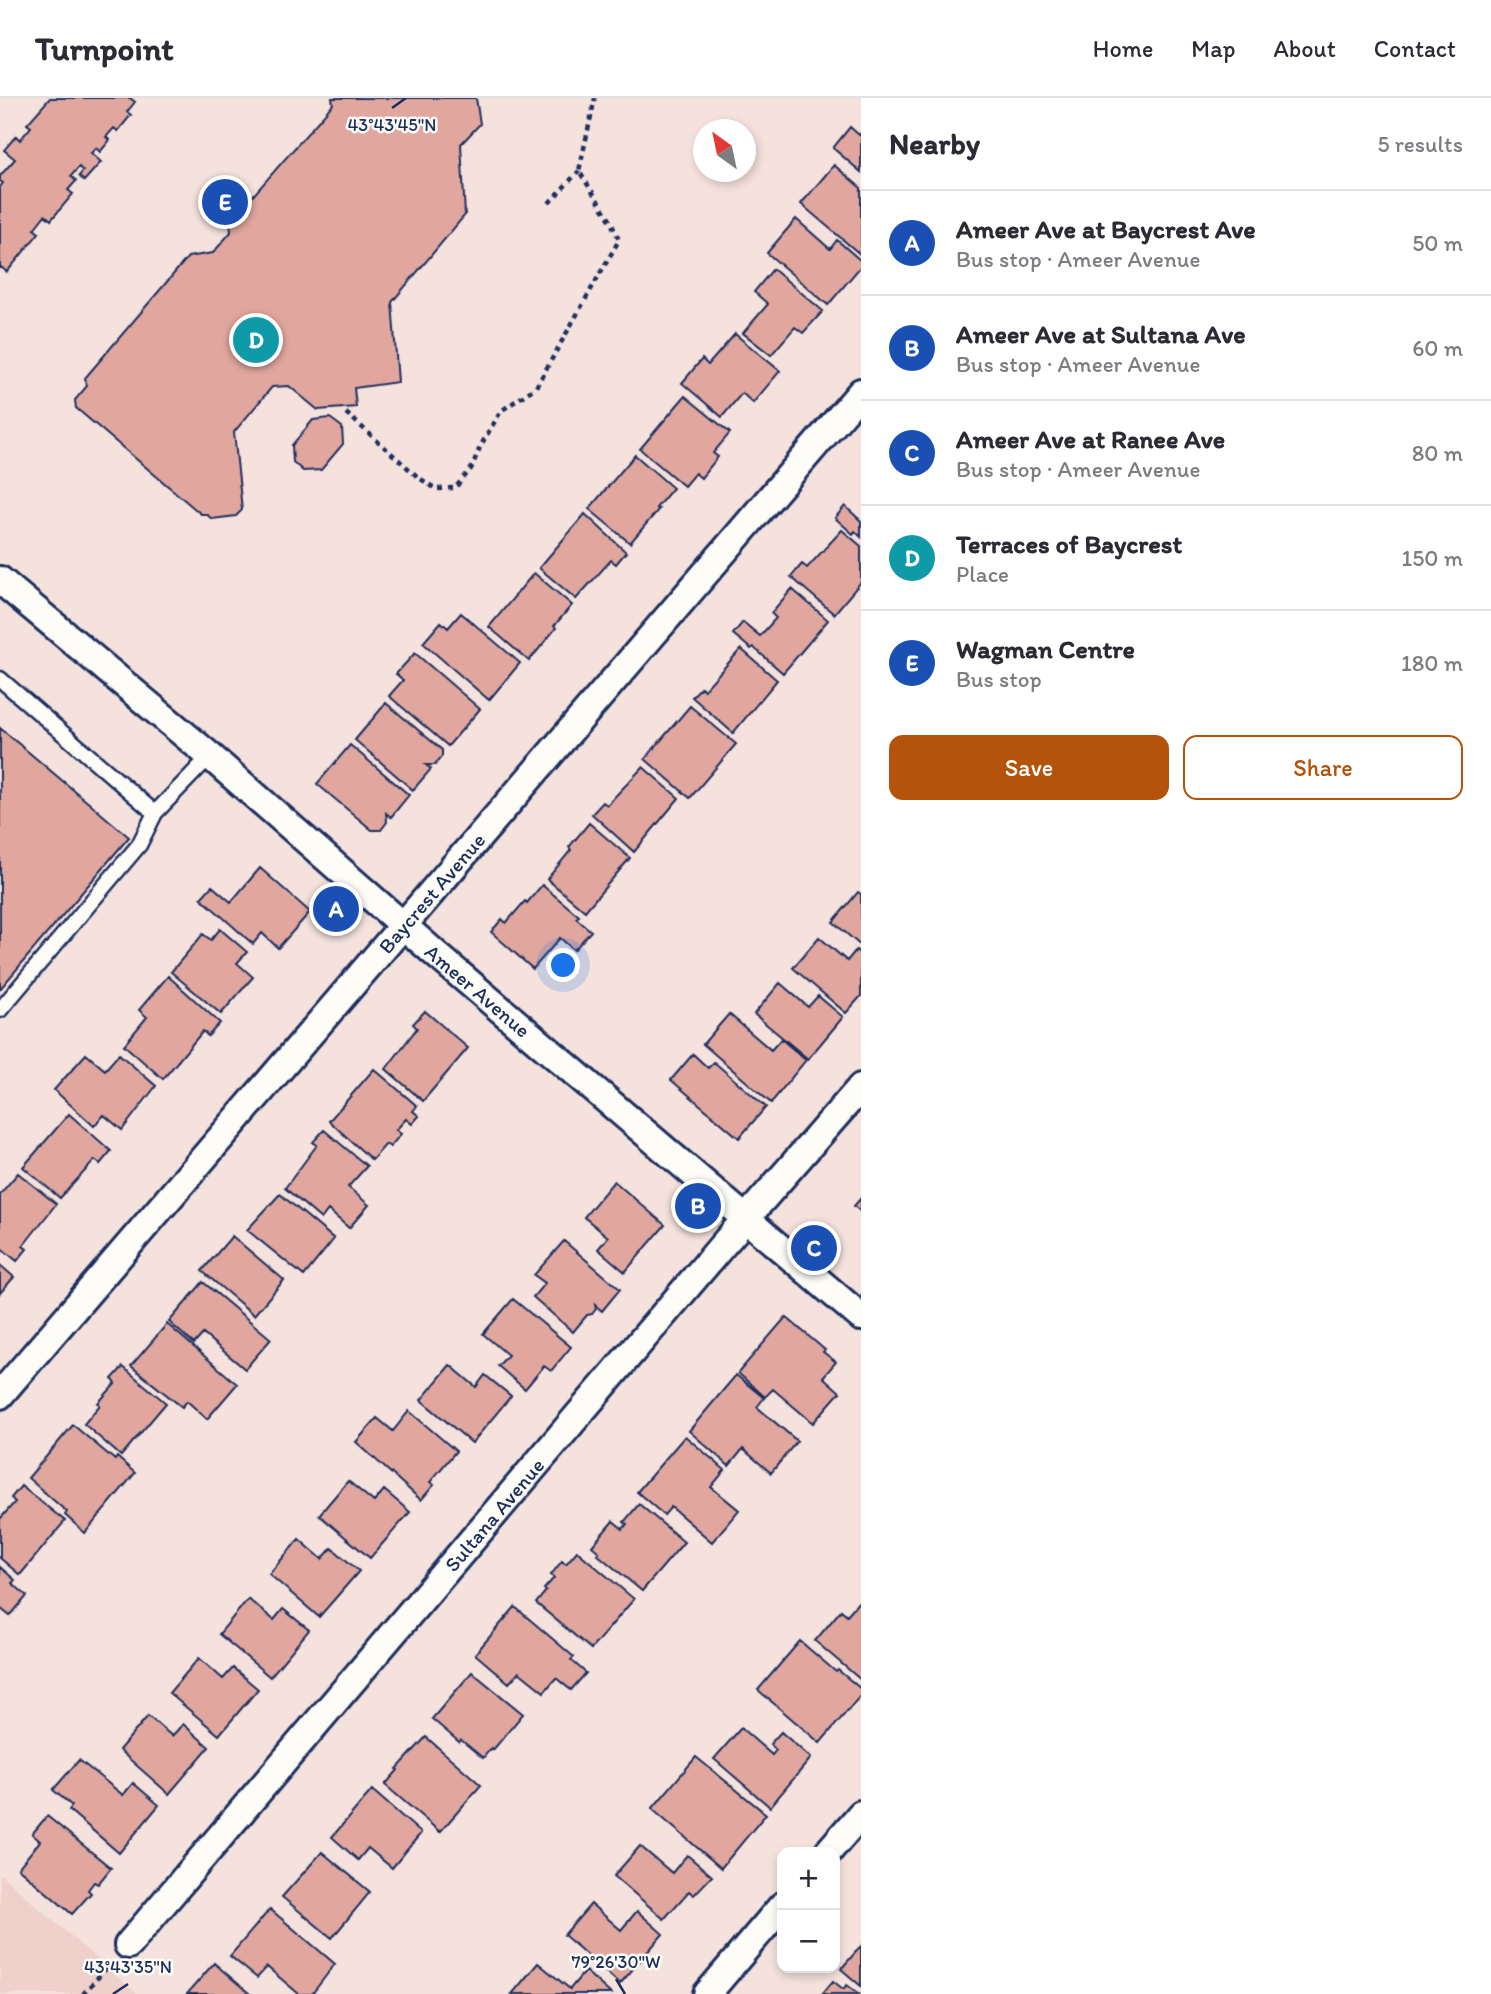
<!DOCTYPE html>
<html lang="en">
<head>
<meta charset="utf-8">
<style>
  body { margin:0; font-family:Itim,sans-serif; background:#f7f7f7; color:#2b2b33 }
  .controls { position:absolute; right:21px; bottom:21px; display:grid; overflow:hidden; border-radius:14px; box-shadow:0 4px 10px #0003 }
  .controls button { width:63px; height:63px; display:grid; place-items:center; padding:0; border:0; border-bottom:2px solid #e1e1e2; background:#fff; color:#2b2b33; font:35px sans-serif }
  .compass { position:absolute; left:693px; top:21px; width:63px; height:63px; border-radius:50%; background:#fff; box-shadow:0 4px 10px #0003; rotate:327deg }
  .you { position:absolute; left:564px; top:868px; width:24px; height:24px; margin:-18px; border:5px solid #fff; border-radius:50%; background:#1a73e8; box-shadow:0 0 0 10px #1a73e833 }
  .badge { display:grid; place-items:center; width:46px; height:46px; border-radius:50%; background:#b45309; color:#fff; font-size:23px; font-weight:700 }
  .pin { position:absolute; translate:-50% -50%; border:4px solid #fff; box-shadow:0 2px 7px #0006 }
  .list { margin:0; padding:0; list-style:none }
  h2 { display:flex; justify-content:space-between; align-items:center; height:91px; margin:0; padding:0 28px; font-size:30px }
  h2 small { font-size:23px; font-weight:400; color:#7c7c81 }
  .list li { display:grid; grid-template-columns:46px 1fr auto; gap:21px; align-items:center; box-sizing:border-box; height:105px; padding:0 28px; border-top:2px solid #e1e1e2 }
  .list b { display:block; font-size:26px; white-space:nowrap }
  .list p { margin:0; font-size:23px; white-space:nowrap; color:#7c7c81 }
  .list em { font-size:23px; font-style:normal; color:#7c7c81 }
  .actions { display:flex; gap:14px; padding:21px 28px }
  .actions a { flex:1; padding:16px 0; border:2px solid #b45309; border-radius:14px; text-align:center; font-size:24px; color:#b45309 }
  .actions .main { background:#b45309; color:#fff }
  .map { position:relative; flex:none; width:861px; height:1896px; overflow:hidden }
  header { display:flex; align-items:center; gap:42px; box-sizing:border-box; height:98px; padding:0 35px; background:#fff; border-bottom:2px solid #e1e1e2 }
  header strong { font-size:33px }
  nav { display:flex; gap:38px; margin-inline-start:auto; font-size:24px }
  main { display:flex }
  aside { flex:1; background:#fff }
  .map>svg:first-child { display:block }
  .built { fill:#efd0ca }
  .building { fill:#e1a79f; stroke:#1b2f5e; stroke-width:2 }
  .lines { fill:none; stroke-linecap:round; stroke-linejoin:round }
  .service-casing { stroke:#1b2f5e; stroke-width:19 }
  .minor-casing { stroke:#1b2f5e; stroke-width:32 }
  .path { stroke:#1b2f5e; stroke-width:4.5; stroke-dasharray:5 5; stroke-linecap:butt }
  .service { stroke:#fdfcf7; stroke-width:14 }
  .minor { stroke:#fdfcf7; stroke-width:26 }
  .ticks { fill:none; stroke:#1b2f5e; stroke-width:2.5 }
  .labels { text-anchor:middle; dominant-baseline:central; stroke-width:5; stroke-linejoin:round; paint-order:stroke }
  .street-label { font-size:21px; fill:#1b2f5e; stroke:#fdfcf7 }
  .ticks-label { font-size:18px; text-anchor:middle; fill:#1b2f5e; stroke:#fdfcf7; stroke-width:5; stroke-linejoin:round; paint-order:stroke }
</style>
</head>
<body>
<header>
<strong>Turnpoint</strong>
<nav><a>Home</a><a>Map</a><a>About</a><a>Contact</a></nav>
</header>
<main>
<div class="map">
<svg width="861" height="1896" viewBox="0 0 861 1896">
  <rect width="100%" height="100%" fill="#f5e2dd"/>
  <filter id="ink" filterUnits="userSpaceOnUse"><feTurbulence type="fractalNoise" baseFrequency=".0143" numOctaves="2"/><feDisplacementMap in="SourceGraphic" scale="14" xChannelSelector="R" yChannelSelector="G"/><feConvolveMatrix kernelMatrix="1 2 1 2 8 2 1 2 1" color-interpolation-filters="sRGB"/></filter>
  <g filter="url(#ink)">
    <!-- built -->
    <path class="built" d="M0,1776L137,1896H0Z"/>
    <!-- building -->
    <path class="building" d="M50,0H130L135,4L127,14L131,17L118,33L114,30L106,39L110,42L100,54L96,50L91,55L101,64L84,83L79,78L83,73L79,69L71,78L76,83L68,92L73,96L51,122L45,117L34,131L39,135L7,174L1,169L0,170V89L3,85L0,83V78L15,61L4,52L16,38L20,42L31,29L27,26Z
      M332,0H476L480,26L461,46L465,117L392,204L398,284L354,290L356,309L318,312L289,288L272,289L234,334L242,412L236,418L212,421L206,416H201L76,310L75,302L87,288L85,280L188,159L213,155L231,134L230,124L333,6Z
      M850,29L859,37L861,35V74L833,50Z
      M834,67L861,90V157L801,106Z
      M796,121L830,151L837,142L861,163V168L828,207L767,155Z
      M773,171L823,213L803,235L795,229L771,257L743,235L768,206L754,194Z
      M735,236L780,273L753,305L742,295L722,319L682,285L702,261L708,267Z
      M685,298L730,335L713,355L718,359L701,380L695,375L684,388L640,351Z
      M330,320L342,329L343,346L321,372L303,373L293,364L292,347L313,322Z
      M635,357L673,390L656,410L659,411L630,445L589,411Z
      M845,408L861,423V439L855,433L853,436L835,420Z
      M585,416L626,454L616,466L611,462L576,501L539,470Z
      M842,432L861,448V484L834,516L791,479L802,466L807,470Z
      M534,475L572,507L554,528L556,530L529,563L489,529Z
      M792,491L828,522L783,575L753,549L751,551L733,536L743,524L760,538L776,520L771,515Z
      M461,515L520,565L489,602L423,545L441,524L448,530Z
      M741,551L777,582L733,635L692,599L701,589L704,592Z
      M415,555L480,611L448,648L389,598L403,582L396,576Z
      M386,605L442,652V658L435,667H426L431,671L413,692L355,642Z
      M690,608L736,646L690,700L645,661Z
      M0,630L129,739L0,891Z
      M350,647L409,697L391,719L386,715L387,724L381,732H372L317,686Z
      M643,669L679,700L634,754L592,716L603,704L607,707Z
      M589,725L630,760L585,813L547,781L571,752L569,749Z
      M260,770L310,814L278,850L262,835L253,846L201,800L212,788L231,804Z
      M542,787L579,818L576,820L591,833L574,852L560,840L533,871L491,834L502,821L506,825L525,803L527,805Z
      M858,794L861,796V848L833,824Z
      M220,831L247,854L237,865L253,879L221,916L171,874L203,836L211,842Z
      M819,839L847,863L856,852L861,856V898L846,915L793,870Z
      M168,878L220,925L208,938L203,933L163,981L124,947L147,919L139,912Z
      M780,885L808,909L818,898L843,919L808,961L754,916Z
      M425,913L468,950L423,1003L386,971L417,930L413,926Z
      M729,916L771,952L781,941L806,962L771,1005L703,946Z
      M86,956L105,972L119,956L156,988L122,1032L104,1017L94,1028L54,992Z
      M693,956L708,970L714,964L766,1009L739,1040L671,982Z
      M374,971L417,1008L413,1013L419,1018L412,1026L406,1021L396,1032L401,1036L390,1049L386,1046L372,1062L329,1023Z
      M69,1016L111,1053L100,1066L95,1062L60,1100L23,1069Z
      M324,1032L367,1068L348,1089L369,1107L349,1130L328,1112L321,1121L285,1090L317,1047L313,1044Z
      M18,1075L56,1106L23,1148L27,1151L17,1163L0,1149V1096Z
      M614,1083L665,1127L625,1174L598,1151L608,1139L584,1119Z
      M280,1096L334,1141L304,1178L247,1132Z
      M861,1100V1114L854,1108Z
      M232,1138L284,1182L254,1217L202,1173Z
      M564,1143L620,1191L602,1213L595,1207L596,1211L592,1216L587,1217L573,1234L533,1199L545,1185L534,1177Z
      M0,1167L14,1179L0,1195Z
      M203,1184L271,1241L245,1271L203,1236L194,1246L169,1224Z
      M513,1201L571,1249L551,1273L544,1268L525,1291L498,1268L508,1257L483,1236Z
      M786,1219L825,1252L823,1254L836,1264L823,1279L840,1294L813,1325L773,1291L765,1299L738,1275Z
      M167,1226L237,1286L207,1321L187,1303L182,1309L131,1268Z
      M450,1267L476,1289L485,1277L511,1298L472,1345L421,1302Z
      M123,1269L166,1305L121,1358L84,1326L100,1307L98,1305L116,1285L112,1281Z
      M736,1277L764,1300L757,1309L797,1343L771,1375L743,1351L729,1368L689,1333Z
      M409,1313L456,1353L430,1384L434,1387L421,1402L356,1344L377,1320L393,1333Z
      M73,1327L115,1362L117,1359L135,1375L85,1435L65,1417L67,1414L28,1380Z
      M685,1338L725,1372L711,1389L739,1412L712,1444L671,1409L664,1417L637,1394Z
      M348,1383L374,1404L384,1392L410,1414L370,1460L319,1417Z
      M21,1388L65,1423L20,1477L0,1460V1421L15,1404L11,1400Z
      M639,1406L684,1444L642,1493L597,1456L599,1454L592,1448L613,1423L623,1431L627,1426L624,1424Z
      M299,1441L322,1461L332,1450L359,1473L319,1519L269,1476Z
      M577,1453L634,1501L591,1551L536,1505L546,1493L544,1491L554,1480L551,1477L562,1463L566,1466Z
      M0,1469L15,1482L12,1485L27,1498L10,1518L0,1510Z
      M248,1501L274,1522L283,1511L309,1532L270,1579L219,1536Z
      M861,1501V1582L815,1543L841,1512L847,1517Z
      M515,1509L574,1559L571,1562L586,1575L571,1592L556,1580L544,1594L519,1574L509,1585L475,1556Z
      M800,1543L836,1574L838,1572L861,1591V1597L820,1645L758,1592Z
      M199,1560L223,1581L233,1570L258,1591L219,1637L169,1595Z
      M472,1574L523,1616L493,1652L491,1650L483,1660L461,1642L459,1644L432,1621Z
      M148,1618L172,1638L183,1626L209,1649L169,1696L119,1652Z
      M741,1630L772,1657L776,1652L770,1646L781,1634L811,1660L770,1709L714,1661Z
      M426,1639L481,1687L440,1734L385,1687L398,1672L397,1671Z
      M696,1659L766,1716L721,1770L652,1711Z
      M79,1662L123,1697L133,1685L159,1707L119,1755L69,1712L72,1708L53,1692Z
      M372,1692L421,1735L392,1770L368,1750L358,1762L332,1739Z
      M47,1718L111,1770L98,1786L94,1784L88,1792L91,1795L72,1816L18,1770L40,1743L32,1736Z
      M640,1748L672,1775L687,1757L712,1778L694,1797L689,1793L664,1821L614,1778Z
      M322,1754L370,1794L332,1840L282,1799Z
      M591,1806L621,1832L637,1813L663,1836L620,1886L564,1837Z
      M270,1811L335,1866L312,1896H299L267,1869L257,1880L230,1858Z
      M861,1848V1888L841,1871Z
      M214,1865L250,1896H187Z
      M538,1865L570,1891L585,1873L611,1896H512Z
      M833,1883L843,1891L847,1887L859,1896H822Z"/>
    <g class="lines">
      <!-- service casing -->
      <g class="service-casing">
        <path id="service" d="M0,581L155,715
          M0,912L139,747L155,715L210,658"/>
      </g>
      <!-- minor casing -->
      <g class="minor-casing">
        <g id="minor">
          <path id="s1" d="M0,482L210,658L438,858L861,1219"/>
          <path id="s2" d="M0,1297L861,294"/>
          <path d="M828,1754L861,1716"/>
          <path id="s3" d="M128,1847L721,1149L861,989"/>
          <path d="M707,1896L782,1808"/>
        </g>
      </g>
      <!-- path -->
      <path class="path" d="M549,105L579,73
        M346,315L418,379L436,391L455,390L471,371L481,347L501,313L536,289L619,142L609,120L579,73L595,0
        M83,1896L111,1865"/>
      <!-- service -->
      <use href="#service" class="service"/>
      <!-- minor -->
      <use href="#minor" class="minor"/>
    </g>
  </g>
  <!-- ticks -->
  <path class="ticks" d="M392,10L406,0M616,1881L625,1896M113,1896L128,1886"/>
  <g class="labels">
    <!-- street labels -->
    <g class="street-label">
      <text stroke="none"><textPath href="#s2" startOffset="662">Baycrest Avenue</textPath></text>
      <text stroke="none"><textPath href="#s1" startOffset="630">Ameer Avenue</textPath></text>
      <text stroke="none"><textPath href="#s3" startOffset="565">Sultana Avenue</textPath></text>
    </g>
  </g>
  <g class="ticks-label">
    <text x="392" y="33">43°43'45"N</text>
    <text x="616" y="1870">79°26'30"W</text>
    <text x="128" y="1875">43°43'35"N</text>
  </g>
</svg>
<div class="controls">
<button>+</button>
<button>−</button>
</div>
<svg class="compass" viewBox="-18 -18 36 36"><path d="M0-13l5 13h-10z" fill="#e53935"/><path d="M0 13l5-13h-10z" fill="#7c7c81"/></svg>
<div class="you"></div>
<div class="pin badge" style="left:336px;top:811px;background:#1a4fb4">A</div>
<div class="pin badge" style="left:698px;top:1108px;background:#1a4fb4">B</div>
<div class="pin badge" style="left:814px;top:1150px;background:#1a4fb4">C</div>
<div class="pin badge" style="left:256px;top:242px;background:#0f9aa8">D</div>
<div class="pin badge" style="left:225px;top:104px;background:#1a4fb4">E</div>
</div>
<aside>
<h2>Nearby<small>5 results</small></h2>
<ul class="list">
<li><span class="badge" style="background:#1a4fb4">A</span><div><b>Ameer Ave at Baycrest Ave</b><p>Bus stop · Ameer Avenue</p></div><em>50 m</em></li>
<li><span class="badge" style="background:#1a4fb4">B</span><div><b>Ameer Ave at Sultana Ave</b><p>Bus stop · Ameer Avenue</p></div><em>60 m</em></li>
<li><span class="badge" style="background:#1a4fb4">C</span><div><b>Ameer Ave at Ranee Ave</b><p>Bus stop · Ameer Avenue</p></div><em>80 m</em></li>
<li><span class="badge" style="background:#0f9aa8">D</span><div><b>Terraces of Baycrest</b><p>Place</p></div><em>150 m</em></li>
<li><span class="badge" style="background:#1a4fb4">E</span><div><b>Wagman Centre</b><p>Bus stop</p></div><em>180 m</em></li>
</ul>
<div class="actions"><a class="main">Save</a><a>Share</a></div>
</aside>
</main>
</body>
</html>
